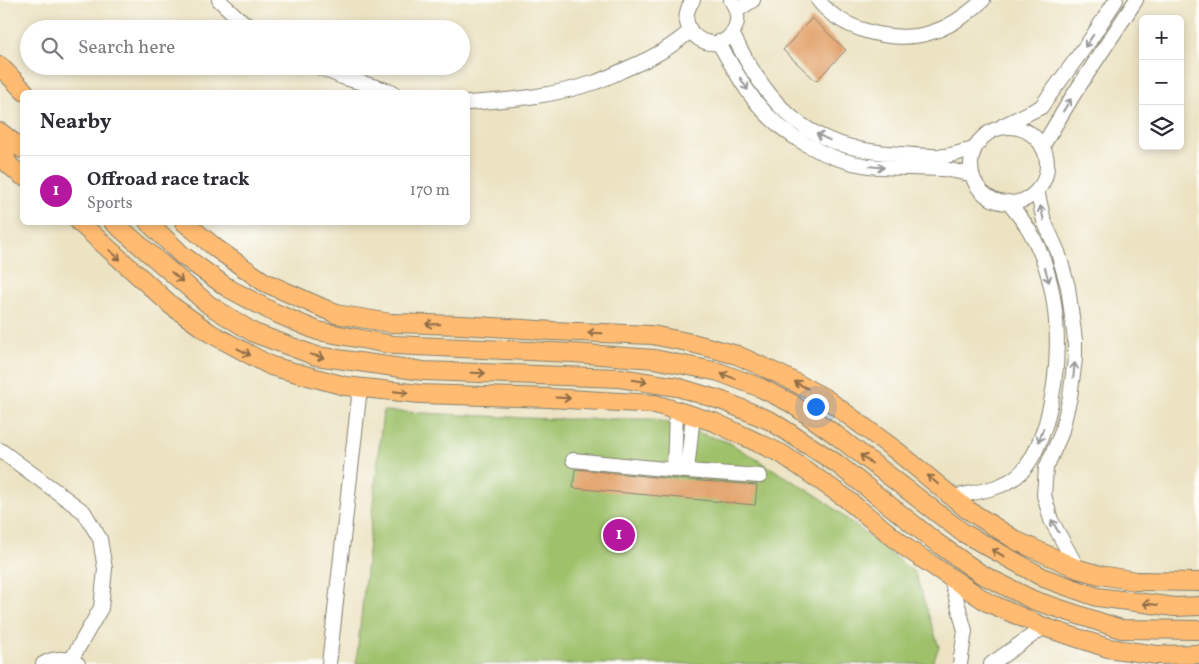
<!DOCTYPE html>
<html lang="en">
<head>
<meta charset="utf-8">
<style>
  body { margin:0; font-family:Vollkorn,serif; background:#f2f2f3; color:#2b2b33 }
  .controls { position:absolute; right:15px; top:15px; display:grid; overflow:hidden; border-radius:8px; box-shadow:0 2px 8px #0003 }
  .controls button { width:45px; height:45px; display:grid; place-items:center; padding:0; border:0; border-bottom:1px solid #e1e1e2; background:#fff; color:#2b2b33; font:25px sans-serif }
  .you { position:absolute; left:815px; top:406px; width:18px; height:18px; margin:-12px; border:4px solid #fff; border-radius:50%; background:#1a73e8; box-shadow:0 0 0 8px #1a73e833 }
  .badge { display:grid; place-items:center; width:32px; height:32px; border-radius:50%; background:#b5179e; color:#fff; font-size:16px; font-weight:700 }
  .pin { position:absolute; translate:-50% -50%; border:2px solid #fff; box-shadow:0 1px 5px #0006 }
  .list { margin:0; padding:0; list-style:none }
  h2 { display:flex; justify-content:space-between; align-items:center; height:65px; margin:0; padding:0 20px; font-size:21px }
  h2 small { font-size:16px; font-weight:400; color:#7c7c81 }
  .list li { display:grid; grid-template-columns:32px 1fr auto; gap:15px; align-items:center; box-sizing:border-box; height:70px; padding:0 20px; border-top:1px solid #e1e1e2 }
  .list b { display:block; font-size:19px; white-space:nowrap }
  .list p { margin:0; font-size:16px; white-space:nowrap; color:#7c7c81 }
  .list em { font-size:16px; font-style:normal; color:#7c7c81 }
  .icon { flex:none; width:28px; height:28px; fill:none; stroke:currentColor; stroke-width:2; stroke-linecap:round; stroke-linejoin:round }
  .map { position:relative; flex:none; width:1199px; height:664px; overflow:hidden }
  .search { position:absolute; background:#fff; box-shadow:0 2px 8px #0003; left:20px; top:20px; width:450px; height:55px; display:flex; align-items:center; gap:12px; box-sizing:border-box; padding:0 18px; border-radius:28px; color:#7c7c81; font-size:19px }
  .panel { position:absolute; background:#fff; box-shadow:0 2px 8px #0003; left:20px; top:90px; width:450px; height:135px; border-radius:8px }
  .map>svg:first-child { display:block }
  .green { fill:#9ec16b; stroke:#5d6e44 }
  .building { fill:#e19d64 }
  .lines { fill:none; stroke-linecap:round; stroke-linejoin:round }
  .minor-casing { stroke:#848070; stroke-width:16 }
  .major-casing { stroke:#848070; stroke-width:20 }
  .minor { stroke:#fff; stroke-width:14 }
  .major { stroke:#ffbb71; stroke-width:18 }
  .oneway { stroke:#999 }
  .oneway2 { stroke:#8e6c46 }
</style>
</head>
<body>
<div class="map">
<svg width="1199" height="664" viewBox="0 0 1199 664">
  <rect width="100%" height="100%" fill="#fdfcf7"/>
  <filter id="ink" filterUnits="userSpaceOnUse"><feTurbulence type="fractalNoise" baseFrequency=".02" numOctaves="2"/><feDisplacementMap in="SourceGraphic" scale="10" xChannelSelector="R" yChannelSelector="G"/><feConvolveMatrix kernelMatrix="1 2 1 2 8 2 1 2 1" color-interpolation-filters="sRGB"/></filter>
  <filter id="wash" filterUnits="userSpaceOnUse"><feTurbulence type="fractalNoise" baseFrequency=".0096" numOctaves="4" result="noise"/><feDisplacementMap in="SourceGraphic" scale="20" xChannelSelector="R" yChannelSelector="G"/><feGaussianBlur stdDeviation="1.12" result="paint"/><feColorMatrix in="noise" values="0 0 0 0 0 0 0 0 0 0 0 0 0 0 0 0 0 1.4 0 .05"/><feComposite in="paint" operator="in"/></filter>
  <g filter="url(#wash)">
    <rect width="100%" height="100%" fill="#ece3c3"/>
    <!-- green -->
    <path class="green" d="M383,411L549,419H655L728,442L821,498L915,573L939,647L932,664H356Z"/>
    <g id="blocks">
      <!-- building -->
      <path class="building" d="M812,18L846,50L816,81L783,50Z
        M575,469L673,479L757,485L755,505L573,488Z"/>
    </g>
  </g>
  <g filter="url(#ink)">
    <use href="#blocks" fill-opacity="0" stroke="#848070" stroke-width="1"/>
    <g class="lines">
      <!-- minor casing -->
      <g class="minor-casing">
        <path id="minor" d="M219,0L237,17L253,29
          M693,0C669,32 718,61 734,30C740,19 737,10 731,0
          M818,0C830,16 847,25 866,31C913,45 948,33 983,0
          M736,11L753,0
          M732,33C770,111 811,151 902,154C915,155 930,157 944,156C954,155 964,151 974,149
          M718,42C730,62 741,83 755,101C783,136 825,160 869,166C893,169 917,167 942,169C952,170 962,173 972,174
          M316,66L342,77L393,92
          M468,103C511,100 554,96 596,82C607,78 617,73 628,68C650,59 671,48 690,31
          M1002,126L1041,107L1090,40L1116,0
          M971 165a38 38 0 1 1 76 0a38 38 0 1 1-76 0Z
          M1042,147L1074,94L1136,0
          M1037,190L1044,221L1058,252L1068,287L1075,340V359L1070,397L1061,434L1046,468L1044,495L1051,520L1078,569
          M0,450L84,512L100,539L105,569L101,608L71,660
          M573,460L674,470L676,410
          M678,470L687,471L693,415
          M687,471L760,476
          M953,497C974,492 1000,490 1017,476C1033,463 1040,441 1046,423C1063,362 1062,285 1029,230C1023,220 1015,211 1008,202
          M951,579L965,631L960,664
          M43,664C55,657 66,657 78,664
          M329,664L360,388
          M991,664L1044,627"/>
      </g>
      <!-- major casing -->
      <g class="major-casing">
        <path id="major" d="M0,66L25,92
          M0,132L22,149
          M0,141L8,164L22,176
          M79,222L172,306L210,333L271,366L345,386L420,394L549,398L655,404L714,422L782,454L844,497L908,549L987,602L1044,627L1108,648L1157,655L1199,654
          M113,222L209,305L254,333L316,356L423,371L620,378L677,387L723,401L771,421L836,463L937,543L981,574L1033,600L1121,629L1199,630
          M148,222L182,255L228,288L273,312L318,331L394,345L573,353L654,359L719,372L761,388L791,403L836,435L962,532L1044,578L1097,597L1175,607L1199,606
          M184,222L217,249L264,282L336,314L391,323L463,325L553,331L652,335L692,343L737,355L783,376L825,398L898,452L968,510L1017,541L1078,569L1100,575L1136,581L1199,582"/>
      </g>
      <!-- minor -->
      <use href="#minor" class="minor"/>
      <!-- major -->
      <use href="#major" class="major"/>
    </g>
    <!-- one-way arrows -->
    <defs><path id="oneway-shaft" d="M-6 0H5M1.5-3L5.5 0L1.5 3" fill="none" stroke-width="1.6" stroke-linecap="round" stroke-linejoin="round" transform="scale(1.25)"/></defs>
    <g class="oneway">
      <use href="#oneway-shaft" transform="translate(1089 41) rotate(125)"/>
      <use href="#oneway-shaft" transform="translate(744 84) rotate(58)"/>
      <use href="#oneway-shaft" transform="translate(1067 105) rotate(-58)"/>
      <use href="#oneway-shaft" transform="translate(823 137) rotate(-154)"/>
      <use href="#oneway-shaft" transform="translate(877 167) rotate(5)"/>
      <use href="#oneway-shaft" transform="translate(1042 213) rotate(-104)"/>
      <use href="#oneway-shaft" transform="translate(1047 275) rotate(74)"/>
      <use href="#oneway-shaft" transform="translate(1074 370) rotate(-85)"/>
      <use href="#oneway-shaft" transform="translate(1041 435) rotate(110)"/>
      <use href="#oneway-shaft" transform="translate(1055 526) rotate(-120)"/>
    </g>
    <g class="oneway2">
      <use href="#oneway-shaft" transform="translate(115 255) rotate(42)"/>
      <use href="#oneway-shaft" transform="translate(177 277) rotate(41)"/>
      <use href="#oneway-shaft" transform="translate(433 324) rotate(-179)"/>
      <use href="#oneway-shaft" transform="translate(595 333) rotate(-178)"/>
      <use href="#oneway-shaft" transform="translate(244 352) rotate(28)"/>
      <use href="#oneway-shaft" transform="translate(317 356) rotate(13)"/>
      <use href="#oneway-shaft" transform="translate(478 373) rotate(2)"/>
      <use href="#oneway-shaft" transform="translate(728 376) rotate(-160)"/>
      <use href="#oneway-shaft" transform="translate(640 381) rotate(9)"/>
      <use href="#oneway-shaft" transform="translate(801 385) rotate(-152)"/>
      <use href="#oneway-shaft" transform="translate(401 392) rotate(6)"/>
      <use href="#oneway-shaft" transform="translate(563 398) rotate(3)"/>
      <use href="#oneway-shaft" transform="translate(866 459) rotate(-143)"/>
      <use href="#oneway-shaft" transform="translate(933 480) rotate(-140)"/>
      <use href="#oneway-shaft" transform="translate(998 553) rotate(-151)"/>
      <use href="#oneway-shaft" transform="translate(1150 604) rotate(-173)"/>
    </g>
  </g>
</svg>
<div class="controls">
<button>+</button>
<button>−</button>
<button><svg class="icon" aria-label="layers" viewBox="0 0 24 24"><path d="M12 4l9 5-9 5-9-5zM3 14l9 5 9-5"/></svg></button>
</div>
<div class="you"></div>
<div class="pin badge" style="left:619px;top:535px">1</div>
<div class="search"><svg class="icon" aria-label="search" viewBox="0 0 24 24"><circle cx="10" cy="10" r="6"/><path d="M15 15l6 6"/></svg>Search here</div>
<section class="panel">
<h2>Nearby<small></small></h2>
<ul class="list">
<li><span class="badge">1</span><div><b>Offroad race track</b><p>Sports</p></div><em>170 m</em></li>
</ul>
</section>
</div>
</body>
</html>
